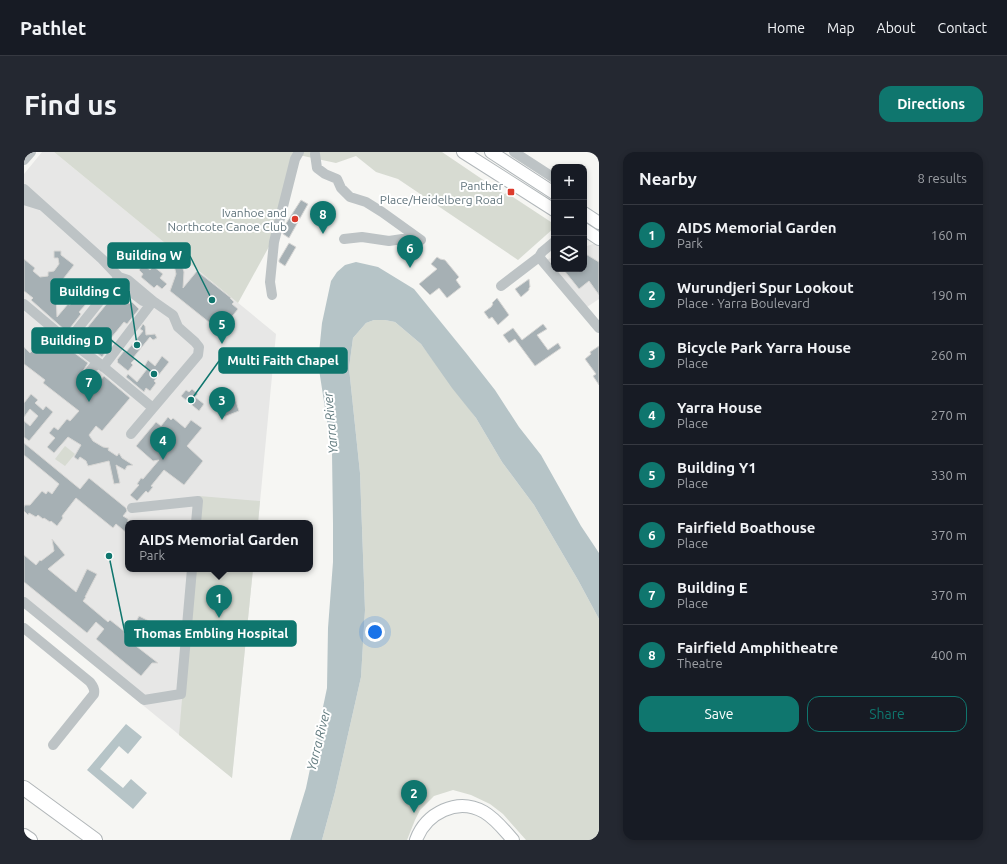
<!DOCTYPE html>
<html lang="en">
<head>
<meta charset="utf-8">
<style>
  body { margin:0; font-family:Ubuntu,sans-serif; background:#242831; color:#f1f3f6 }
  .controls { position:absolute; right:12px; top:12px; display:grid; overflow:hidden; border-radius:8px; box-shadow:0 2px 6px #0003 }
  .controls button { width:36px; height:36px; display:grid; place-items:center; padding:0; border:0; border-bottom:1px solid #363941; background:#171b24; color:#f1f3f6; font:20px sans-serif }
  .you { position:absolute; left:351px; top:480px; width:14px; height:14px; margin:-10px; border:3px solid #fff; border-radius:50%; background:#1a73e8; box-shadow:0 0 0 6px #1a73e833 }
  .badge { display:grid; place-items:center; width:26px; height:26px; border-radius:50%; background:#0f766e; color:#fff; font-size:13px; font-weight:700 }
  .pin { position:absolute; translate:-50% -33px; filter:drop-shadow(0 1px 2px #0008) }
  .pin::after { content:''; position:absolute; top:21px; width:14px; height:12px; background:inherit; clip-path:polygon(0 0,100% 0,50% 100%) }
  .popup { position:absolute; left:101px; top:368px; width:188px; height:52px; box-sizing:border-box; display:grid; place-content:center; border-radius:8px; background:#171b24; filter:drop-shadow(0 1px 3px #0005); font-size:13px; white-space:nowrap; color:#9ea1a6 }
  .popup b { font-size:15px; color:#f1f3f6 }
  .popup::after { content:''; position:absolute; left:50%; top:100%; margin-left:-8px; border:8px solid transparent; border-top-color:#171b24 }
  .list { margin:0; padding:0; list-style:none }
  h2 { display:flex; justify-content:space-between; align-items:center; height:52px; margin:0; padding:0 16px; font-size:17px }
  h2 small { font-size:13px; font-weight:400; color:#9ea1a6 }
  .list li { display:grid; grid-template-columns:26px 1fr auto; gap:12px; align-items:center; box-sizing:border-box; height:60px; padding:0 16px; border-top:1px solid #363941 }
  .list b { display:block; font-size:15px; white-space:nowrap }
  .list p { margin:0; font-size:13px; white-space:nowrap; color:#9ea1a6 }
  .list em { font-size:13px; font-style:normal; color:#9ea1a6 }
  .actions { display:flex; gap:8px; padding:12px 16px }
  .actions a { flex:1; padding:9px 0; border:1px solid #0f766e; border-radius:12px; text-align:center; font-size:14px; color:#0f766e }
  .actions .main { background:#0f766e; color:#fff }
  .icon { flex:none; width:22px; height:22px; fill:none; stroke:currentColor; stroke-width:2; stroke-linecap:round; stroke-linejoin:round }
  .map { position:relative; flex:none; width:575px; height:688px; overflow:hidden; border-radius:12px }
  header { display:flex; align-items:center; gap:24px; box-sizing:border-box; height:56px; padding:0 20px; background:#171b24; border-bottom:1px solid #363941 }
  header strong { font-size:19px }
  nav { display:flex; gap:22px; margin-inline-start:auto; font-size:14px }
  .intro { display:flex; align-items:center; justify-content:space-between; box-sizing:border-box; height:96px; padding:0 24px }
  h1 { margin:0; font-size:28px }
  .button { padding:10px 18px; border-radius:12px; background:#0f766e; color:#fff; font-size:14px; font-weight:700 }
  main { display:flex; gap:24px; padding:0 24px }
  aside { flex:1; background:#171b24; border-radius:12px; box-shadow:0 2px 6px #0003 }
  .map>svg:first-child { display:block }
  .built { fill:#e7e7e6 }
  .green { fill:#d7dbd2 }
  .water { fill:#b6c4c7 }
  .building { fill:#a6b0b4; stroke:#d8d7d5 }
  .lines { fill:none; stroke-linecap:round; stroke-linejoin:round }
  .major-casing { stroke:#b1b7ba; stroke-width:14 }
  .highway-casing { stroke:#b1b6b8; stroke-width:16 }
  .minor { stroke:#bdc3c5; stroke-width:10 }
  .major { stroke:#fff; stroke-width:12 }
  .highway { stroke:#fff; stroke-width:14 }
  .poi-dot { fill:#dc3b2d; stroke:#fff; stroke-width:1.5 }
  .labels { text-anchor:middle; dominant-baseline:central; stroke-width:4; stroke-linejoin:round; paint-order:stroke }
  .poi-label { font-size:12px; fill:#62757d; stroke:#fff; text-anchor:end }
  .water-label { font-size:13px; font-style:italic; fill:#627b7f; stroke:#fff }
  .leader { fill:none; stroke:#0f766e; stroke-width:1.5 }
  .callout-dot { fill:#0f766e; stroke:#fff; stroke-width:1.5 }
  .callout { fill:#0f766e; stroke:#0f766e; stroke-width:1.5 }
  .callout-label { font-size:13px; text-anchor:middle; font-weight:bold; fill:#fff }
</style>
</head>
<body>
<header>
<strong>Pathlet</strong>
<nav><a>Home</a><a>Map</a><a>About</a><a>Contact</a></nav>
</header>
<div class="intro"><h1>Find us</h1><a class="button">Directions</a></div>
<main>
<div class="map">
<svg width="575" height="688" viewBox="0 0 575 688">
  <rect width="100%" height="100%" fill="#f6f6f3"/>
  <!-- built -->
  <path class="built" d="M18,0H30L252,182L234,371H104V417H229L208,626L0,456V22Z
    M575,90V147L563,155L521,108L530,105V117H560V95Z"/>
  <!-- green -->
  <path class="green" d="M30,0H418L480,42L483,41L530,72V76L494,108L374,27L352,20L332,4L312,11L270,2L247,91L214,151Z
    M350,168H361L371,170L397,192L452,266L478,310L510,353L554,428L575,467V688H502L479,662L466,652L447,643L429,638L410,644L396,658L391,668L383,688H298L311,640L337,525L341,458L336,321L325,216L329,186L342,171Z
    M41,294L51,302L41,314L31,307Z
    M175,344L236,349L234,371H173Z
    M169,417H229L208,626L155,583Z"/>
  <!-- water -->
  <path class="water" d="M332,110L354,115L390,137L442,201L471,238L495,275L517,303L557,374L575,401V467L554,428L510,353L478,310L452,266L428,236L397,192L371,170L361,168H350L342,171L329,186L325,216L336,321L341,458L337,525L311,640L298,688H266L282,636L303,536L304,476L309,410V371L308,301L294,211L298,171L307,129L313,120L321,113Z
    M102,572L118,585L104,602L95,594L76,617L99,636L107,627L123,641L109,657L63,618Z"/>
  <!-- building -->
  <path class="building" d="M277,48L284,52L265,86L259,82L261,73Z
    M265,91L272,95L261,114L255,110V108Z
    M131,92L145,96L156,106L160,120L159,136L173,119L207,146H206L210,150L208,152L214,157L206,167L199,161L191,167L200,175L196,179L146,139L152,122L150,113L145,106L138,102L130,101L122,103L111,110L107,106L117,96Z
    M30,99H37V103L50,113L29,140L32,143L33,165L44,152L46,153L62,135L60,131L62,129H67V139L76,136L75,137L76,138L72,143H70L55,160L57,162L43,180L7,148L9,146L0,139V107L11,116L9,119L16,125L24,124V120L30,119L35,112L34,106H30Z
    M560,101L575,110V143L565,129L555,137L539,117H560Z
    M413,105L416,107L421,108L435,125L432,128L437,135L423,146L415,136L406,143L395,132L413,117L407,112Z
    M119,112L126,118L129,114L139,122L136,126L143,132L138,137L133,133L130,136L117,125L119,122L115,118Z
    M505,127L506,135L505,136V138L497,145L491,137Z
    M94,138L99,143L98,145L106,152L108,150L115,157L103,172L100,170L87,186L90,189L78,205L69,198L70,197L59,188L58,190L54,187Z
    M473,146L485,163L474,173L468,165L465,167L460,160L467,155L469,152L468,151Z
    M119,172L121,174L122,183L131,182L133,186L129,188L126,185L109,206L111,207L107,211L109,213L104,219L93,210L94,209L93,208L100,199L102,200L119,179L116,177Z
    M519,172L523,177L513,183L524,198L534,191L537,196L511,214L491,187L485,191L479,183L489,176L498,188Z
    M29,185L64,211L57,222L59,228L62,229H66L72,234L80,224L106,246L78,279L72,274L65,283L69,289L79,295L85,296L84,298L93,304L95,301L98,306L109,313L103,314L101,318L92,313L96,331L90,332L85,309L64,314L62,309L56,305L54,308L50,305L57,293L44,285L30,301L23,295L31,286L25,281L30,275L34,278L43,267L46,269L55,259L19,231L21,228L0,212V195L6,201L17,188L23,193Z
    M575,194V233L569,224L572,222L561,207L567,202L566,200Z
    M138,204L145,210L130,229L132,231L126,239L122,236L120,240L102,225L104,222L113,230L123,217L120,215L124,208L131,214Z
    M168,237L174,242L171,245L180,252L175,259L157,244L162,238L165,240Z
    M209,240L215,259L197,266L191,251L200,247L199,244Z
    M7,242L14,248L11,251L19,258L22,254L29,260L5,289L0,285V269L6,274L14,264L6,257L0,265V251Z
    M144,265L147,268L149,266L161,276L167,268L178,276L163,294L179,309L160,333L140,318L127,334L129,335L124,341L122,339L113,349L106,343L115,333L113,332L117,326L119,327L135,308L129,309L112,294L132,270L137,274Z
    M0,291L56,337L65,326L102,356L103,359L99,364L104,367V382L92,372L89,376L52,346L38,364L39,366L33,374L27,369L26,370L20,366L19,367L14,363L12,365L5,361L4,363L0,359V355L1,353H6L18,339L22,342L24,339L28,342L35,332L0,303Z
    M28,387L41,403L24,417L52,440L63,417L73,422L61,445H62L59,449L84,470L86,468L105,483L115,464L125,469L115,489H116L112,494L134,511H128L117,524L72,487L80,477L72,470L63,481L0,430V403L12,413L16,408L17,409L30,399Z"/>
  <g class="lines">
    <!-- major casing -->
    <g class="major-casing">
      <path id="major" d="M439,0L530,58
        M467,0L530,41
        M560,61L575,71
        M560,77L575,87
        M392,688C402,661 433,645 460,660C472,667 480,678 489,688"/>
    </g>
    <!-- highway casing -->
    <g class="highway-casing">
      <path id="highway" d="M0,636L71,688
        M0,684L6,688"/>
    </g>
    <!-- minor -->
    <path class="minor" d="M490,0L530,26
      M291,2L293,16L301,22L313,27L317,36L326,45L342,50L358,60L397,88
      M0,8L7,0
      M0,37L78,107L95,125L104,128L129,149L149,163L154,175L171,190L175,195L174,203L107,282
      M0,48L16,53
      M320,87L338,85L365,89L385,86L397,88
      M515,105L575,176
      M95,125L98,133L119,149H129
      M477,134L515,105L518,100L530,90
      M248,143L246,130L250,90L271,7L275,0
      M0,152L44,189L51,193L76,212
      M44,189L95,125
      M79,215L129,149
      M63,223L70,214L76,212L129,256
      M108,356L174,349L172,371
      M0,450L120,548L157,542L168,417
      M0,476L66,530C69,534 71,537 70,542L29,593"/>
    <!-- major -->
    <use href="#major" class="major"/>
    <!-- highway -->
    <use href="#highway" class="highway"/>
  </g>
  <!-- markers -->
  <g class="poi-dot">
    <rect x="483" y="36" width="8" height="8" rx="2"/>
    <circle cx="271" cy="67" r="4"/>
  </g>
  <g class="labels">
    <!-- poi labels -->
    <g class="poi-label">
      <text x="479" y="33">Panther<tspan x="479" dy="14">Place/Heidelberg Road</tspan></text>
      <text x="263" y="60">Ivanhoe and<tspan x="263" dy="14">Northcote Canoe Club</tspan></text>
    </g>
    <!-- water labels -->
    <g class="water-label">
      <text transform="translate(306 271) rotate(-95)">Yarra River</text>
      <text transform="translate(294 588) rotate(-76)">Yarra River</text>
    </g>
  </g>
  <!-- callouts -->
  <path class="leader" d="M188 148L166 104M113 193L105 139M130 222L87 188M167 248L195 209M85 404L101 481"/>
  <g class="callout-dot">
    <circle cx="188" cy="148" r="4"/>
    <circle cx="113" cy="193" r="4"/>
    <circle cx="130" cy="222" r="4"/>
    <circle cx="167" cy="248" r="4"/>
    <circle cx="85" cy="404" r="4"/>
  </g>
  <g class="callout">
    <rect x="84" y="91" width="82" height="25" rx="4"/>
    <rect x="27" y="127" width="78" height="25" rx="4"/>
    <rect x="8" y="176" width="79" height="25" rx="4"/>
    <rect x="195" y="196" width="128" height="25" rx="4"/>
    <rect x="101" y="469" width="171" height="25" rx="4"/>
  </g>
  <g class="callout-label">
    <text x="125" y="108">Building W</text>
    <text x="66" y="144">Building C</text>
    <text x="48" y="193">Building D</text>
    <text x="259" y="213">Multi Faith Chapel</text>
    <text x="187" y="486">Thomas Embling Hospital</text>
  </g>
</svg>
<div class="controls">
<button>+</button>
<button>−</button>
<button><svg class="icon" aria-label="layers" viewBox="0 0 24 24"><path d="M12 4l9 5-9 5-9-5zM3 14l9 5 9-5"/></svg></button>
</div>
<div class="you"></div>
<div class="pin badge" style="left:195px;top:466px">1</div>
<div class="popup"><b>AIDS Memorial Garden</b>Park</div>
<div class="pin badge" style="left:390px;top:661px">2</div>
<div class="pin badge" style="left:198px;top:268px">3</div>
<div class="pin badge" style="left:139px;top:308px">4</div>
<div class="pin badge" style="left:198px;top:192px">5</div>
<div class="pin badge" style="left:386px;top:116px">6</div>
<div class="pin badge" style="left:65px;top:250px">7</div>
<div class="pin badge" style="left:299px;top:82px">8</div>
</div>
<aside>
<h2>Nearby<small>8 results</small></h2>
<ul class="list">
<li><span class="badge">1</span><div><b>AIDS Memorial Garden</b><p>Park</p></div><em>160 m</em></li>
<li><span class="badge">2</span><div><b>Wurundjeri Spur Lookout</b><p>Place · Yarra Boulevard</p></div><em>190 m</em></li>
<li><span class="badge">3</span><div><b>Bicycle Park Yarra House</b><p>Place</p></div><em>260 m</em></li>
<li><span class="badge">4</span><div><b>Yarra House</b><p>Place</p></div><em>270 m</em></li>
<li><span class="badge">5</span><div><b>Building Y1</b><p>Place</p></div><em>330 m</em></li>
<li><span class="badge">6</span><div><b>Fairfield Boathouse</b><p>Place</p></div><em>370 m</em></li>
<li><span class="badge">7</span><div><b>Building E</b><p>Place</p></div><em>370 m</em></li>
<li><span class="badge">8</span><div><b>Fairfield Amphitheatre</b><p>Theatre</p></div><em>400 m</em></li>
</ul>
<div class="actions"><a class="main">Save</a><a>Share</a></div>
</aside>
</main>
</body>
</html>
